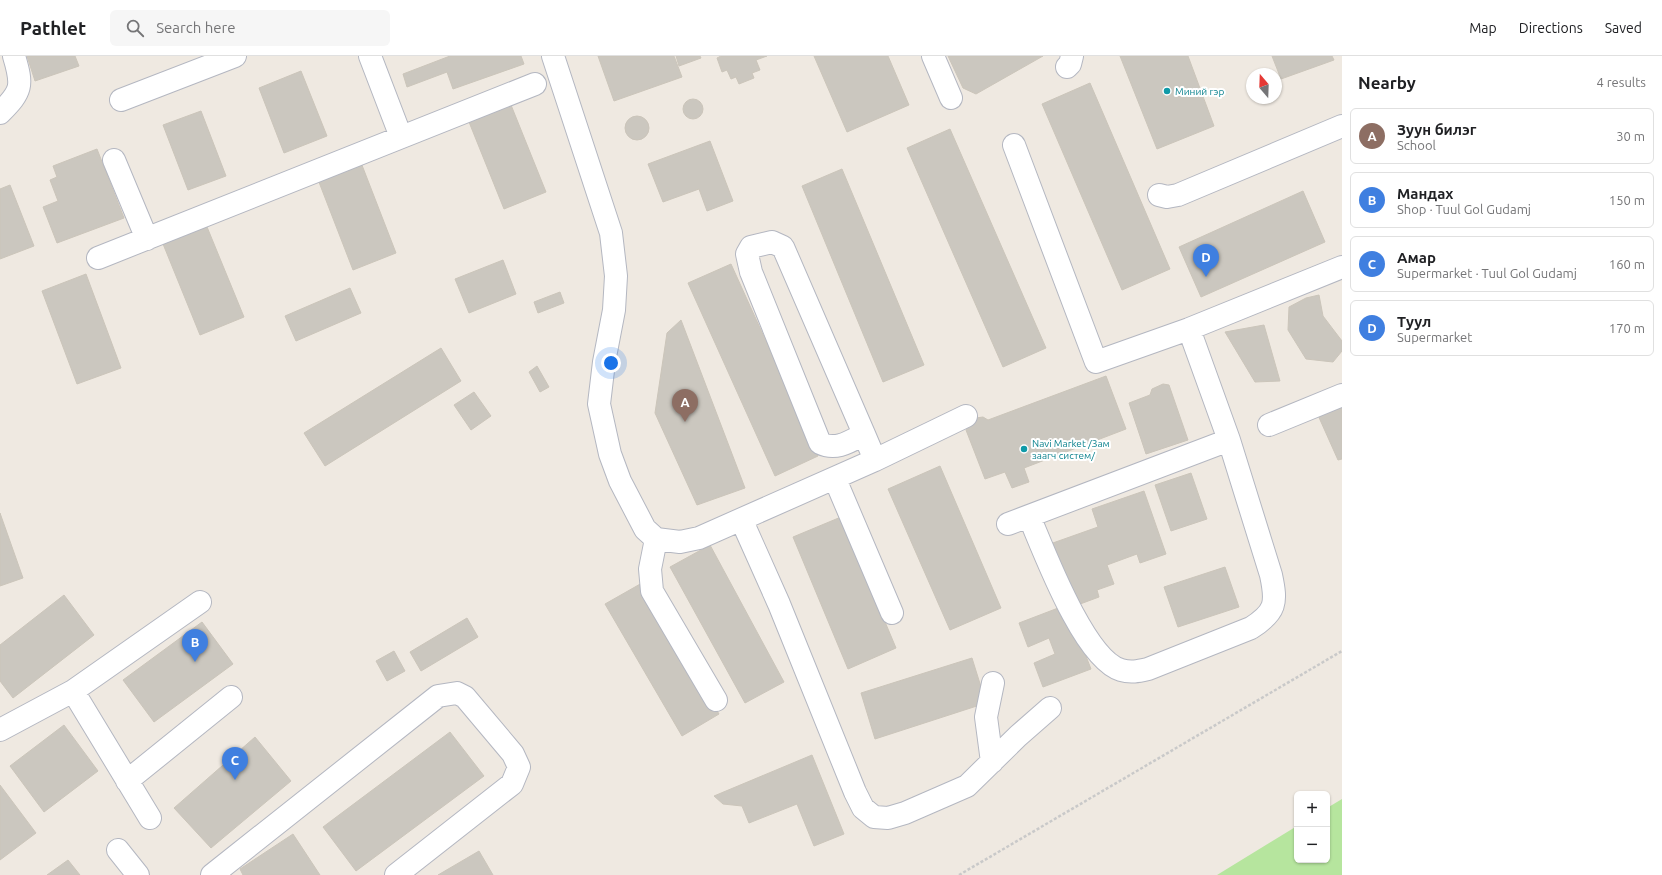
<!DOCTYPE html>
<html lang="en">
<head>
<meta charset="utf-8">
<style>
  body { margin:0; font-family:Ubuntu,sans-serif; background:#f6f6f6; color:#202124 }
  .controls { position:absolute; right:12px; bottom:12px; display:grid; overflow:hidden; border-radius:6px; box-shadow:0 1px 3px #0004 }
  .controls button { width:36px; height:36px; display:grid; place-items:center; padding:0; border:0; border-bottom:1px solid #e0e0e0; background:#fff; color:#202124; font:20px sans-serif }
  .compass { position:absolute; left:1246px; top:12px; width:36px; height:36px; border-radius:50%; background:#fff; box-shadow:0 1px 3px #0004; rotate:341deg }
  .you { position:absolute; left:611px; top:307px; width:14px; height:14px; margin:-10px; border:3px solid #fff; border-radius:50%; background:#1a73e8; box-shadow:0 0 0 6px #1a73e833 }
  .badge { display:grid; place-items:center; width:26px; height:26px; border-radius:50%; background:#4264fb; color:#fff; font-size:13px; font-weight:700 }
  .pin { position:absolute; translate:-50% -33px; filter:drop-shadow(0 1px 2px #0008) }
  .pin::after { content:''; position:absolute; top:21px; width:14px; height:12px; background:inherit; clip-path:polygon(0 0,100% 0,50% 100%) }
  .list { margin:0; padding:0; list-style:none }
  h2 { display:flex; justify-content:space-between; align-items:center; height:52px; margin:0; padding:0 16px; font-size:17px }
  h2 small { font-size:13px; font-weight:400; color:#757577 }
  .list li { display:grid; grid-template-columns:26px 1fr auto; gap:12px; align-items:center; box-sizing:border-box; height:56px; margin:0 8px 8px; padding:0 8px; border:1px solid #e0e0e0; border-radius:6px }
  .list b { display:block; font-size:15px; white-space:nowrap }
  .list p { margin:0; font-size:13px; white-space:nowrap; color:#757577 }
  .list em { font-size:13px; font-style:normal; color:#757577 }
  .icon { flex:none; width:22px; height:22px; fill:none; stroke:currentColor; stroke-width:2; stroke-linecap:round; stroke-linejoin:round }
  .map { position:relative; flex:none; width:1342px; height:819px; overflow:hidden }
  header { display:flex; align-items:center; gap:24px; box-sizing:border-box; height:56px; padding:0 20px; background:#fff; border-bottom:1px solid #e0e0e0 }
  header strong { font-size:19px }
  nav { display:flex; gap:22px; margin-inline-start:auto; font-size:14px }
  .search { width:280px; height:36px; background:#f6f6f6; display:flex; align-items:center; gap:10px; box-sizing:border-box; padding:0 14px; border-radius:6px; color:#757577; font-size:15px }
  main { display:flex }
  aside { flex:1; background:#fff }
  .map>svg:first-child { display:block }
  .green { fill:#b6e59e }
  .building { fill:#cbc7bf; stroke:#cbc5ba }
  .lines { fill:none; stroke-linecap:round; stroke-linejoin:round }
  .minor-casing { stroke:#b4b7c1; stroke-width:24 }
  .path { stroke:#c9c9c9; stroke-width:2.5; stroke-dasharray:3 2; stroke-linecap:butt }
  .minor { stroke:#fff; stroke-width:22 }
  .culture-dot { fill:#0f9aa8; stroke:#fff; stroke-width:1.5 }
  .labels { text-anchor:middle; dominant-baseline:central; stroke-width:4; stroke-linejoin:round; paint-order:stroke }
  .culture-label { font-size:10px; fill:#0d838f; stroke:#fff; text-anchor:start }
</style>
</head>
<body>
<header>
<strong>Pathlet</strong>
<div class="search"><svg class="icon" aria-label="search" viewBox="0 0 24 24"><circle cx="10" cy="10" r="6"/><path d="M15 15l6 6"/></svg>Search here</div>
<nav><a>Map</a><a>Directions</a><a>Saved</a></nav>
</header>
<main>
<div class="map">
<svg width="1342" height="819" viewBox="0 0 1342 819">
  <rect width="100%" height="100%" fill="#efe9e1"/>
  <!-- green -->
  <path class="green" d="M1342,743V819H1217L1297,770V804H1327V752Z"/>
  <!-- building -->
  <path class="building" d="M27,0H75L79,10L35,25Z
    M450,0H521L524,8L453,33L447,16L407,31L403,18Z
    M598,0H674L682,21L614,45Z
    M676,0H700L701,2L679,10Z
    M721,0H767L756,4L760,14L752,17L754,22L739,28L736,21L731,23L727,14L722,16L717,2Z
    M814,0H888L909,49L847,76Z
    M948,0H1043L976,38L963,32Z
    M1120,0H1188L1214,70L1157,93Z
    M1272,0H1332L1334,4L1281,23Z
    M301,15L327,80L284,97L259,32Z
    M1090,27L1170,213L1122,234L1042,48Z
    M683 53a10 10 0 1 1 20 0a10 10 0 1 1-20 0Z
    M509,44L546,136L504,153L467,61Z
    M201,55L226,120L188,134L163,69Z
    M625 72a12 12 0 1 1 24 0a12 12 0 1 1-24 0Z
    M950,73L1046,292L1003,311L907,92Z
    M710,85L733,145L707,155L699,133L663,146L648,108Z
    M97,93L124,162L57,187L43,151L58,145L50,124L57,121L53,110Z
    M360,104L396,197L353,214L317,121Z
    M842,113L924,309L883,326L802,130Z
    M10,129L34,190L0,203V133Z
    M1303,135L1325,186L1201,241L1179,191Z
    M205,166L244,261L200,279L161,183Z
    M503,204L516,238L469,257L455,223Z
    M731,208L818,400L775,420L688,227Z
    M86,218L121,312L77,328L42,235Z
    M350,232L361,257L296,285L285,260Z
    M560,236L564,247L538,257L534,246Z
    M1319,239L1323,260L1342,285V295L1333,306L1306,303L1288,274L1289,251L1306,242Z
    M681,264L745,432L697,449L655,357L667,277Z
    M1264,269L1280,325L1255,326L1225,276Z
    M441,292L461,325L325,410L304,377Z
    M537,310L549,331L540,336L529,316Z
    M1106,320L1126,373L1024,412L1029,426L1012,432L1005,416L985,423L966,374L970,366L976,362L983,361L988,364Z
    M1163,328L1169,329L1188,384L1146,398L1129,347L1150,339L1152,333Z
    M474,336L491,360L471,374L454,349Z
    M1342,346V403L1338,404L1317,357Z
    M940,410L1001,552L950,574L888,433Z
    M1191,417L1207,463L1171,475L1155,429Z
    M1144,435L1166,498L1140,507L1137,498L1107,509L1114,528L1097,534L1099,541L1072,551L1050,488L1098,471L1092,453Z
    M0,457L23,522L0,530Z
    M841,461L896,592L848,613L793,481Z
    M710,489L784,626L745,647L670,511Z
    M1225,511L1239,551L1178,571L1164,531Z
    M642,527L719,658L682,680L605,548Z
    M64,539L94,579L13,642L0,625V589Z
    M1066,549L1091,613L1043,631L1034,607L1055,598L1049,582L1028,591L1019,567Z
    M467,562L478,581L421,615L410,596Z
    M202,566L233,608L154,666L123,624Z
    M394,595L405,615L387,625L376,605Z
    M972,602L986,647L875,683L861,637Z
    M64,669L98,715L44,756L10,710Z
    M450,676L484,720L356,815L323,771Z
    M255,681L291,725L211,792L174,752Z
    M812,699L844,778L814,790L797,748L749,767L742,750L723,748L714,740Z
    M0,729L36,777L0,804Z
    M293,778L320,819H243L240,813Z
    M479,795L493,819H438Z
    M68,804L80,819H47Z"/>
  <g class="lines">
    <!-- minor casing -->
    <g class="minor-casing">
      <path id="minor" d="M370,0L401,81
        M553,0L611,177L616,220L614,254L604,306L599,348L610,398L620,425L645,473L656,483L680,486L699,482L875,404L966,360
        M933,0L951,42
        M1067,11L1070,8L1072,0
        M121,44L235,0
        M0,57C22,35 23,30 14,0
        M1014,89L1096,306L1189,273L1342,211
        M114,104L147,183
        M1159,139L1167,141L1178,139L1342,70
        M98,202L535,28
        M1269,369L1342,339
        M864,378C849,386 836,395 820,387L751,216L747,198L751,191L772,186L783,191L864,378L875,404
        M835,423L892,557
        M1029,460C1044,495 1084,603 1121,614C1131,617 1139,615 1148,613L1251,572C1276,556 1277,547 1271,519L1229,384L1189,273
        M742,465L779,548L855,736L863,752L874,761L888,762L905,757L967,730L1018,680L1050,652
        M1008,468L1229,384
        M656,483L650,513L652,535L716,644
        M73,635L200,546
        M0,674L73,635L150,762
        M992,706L986,661L993,627
        M127,725L231,641
        M118,794L138,819
        M212,819L438,640L457,637L465,641L513,698L519,711L512,728L396,819"/>
    </g>
    <!-- path -->
    <path class="path" d="M959,819L1342,595"/>
    <!-- minor -->
    <use href="#minor" class="minor"/>
  </g>
  <!-- markers -->
  <g class="culture-dot">
    <circle cx="1167" cy="35" r="4"/>
    <circle cx="1024" cy="393" r="4"/>
  </g>
  <g class="labels">
    <!-- culture labels -->
    <g class="culture-label">
      <text x="1175" y="35">Миний гэр</text>
      <text x="1032" y="387">Navi Market /Зам<tspan x="1032" dy="12">заагч систем/</tspan></text>
    </g>
  </g>
</svg>
<div class="controls">
<button>+</button>
<button>−</button>
</div>
<svg class="compass" viewBox="-18 -18 36 36"><path d="M0-13l5 13h-10z" fill="#e53935"/><path d="M0 13l5-13h-10z" fill="#757577"/></svg>
<div class="you"></div>
<div class="pin badge" style="left:685px;top:366px;background:#8d6e63">A</div>
<div class="pin badge" style="left:195px;top:606px;background:#3f7fe0">B</div>
<div class="pin badge" style="left:235px;top:724px;background:#3f7fe0">C</div>
<div class="pin badge" style="left:1206px;top:221px;background:#3f7fe0">D</div>
</div>
<aside>
<h2>Nearby<small>4 results</small></h2>
<ul class="list">
<li><span class="badge" style="background:#8d6e63">A</span><div><b>Зуун билэг</b><p>School</p></div><em>30 m</em></li>
<li><span class="badge" style="background:#3f7fe0">B</span><div><b>Мандах</b><p>Shop · Tuul Gol Gudamj</p></div><em>150 m</em></li>
<li><span class="badge" style="background:#3f7fe0">C</span><div><b>Амар</b><p>Supermarket · Tuul Gol Gudamj</p></div><em>160 m</em></li>
<li><span class="badge" style="background:#3f7fe0">D</span><div><b>Туул</b><p>Supermarket</p></div><em>170 m</em></li>
</ul>
</aside>
</main>
</body>
</html>
